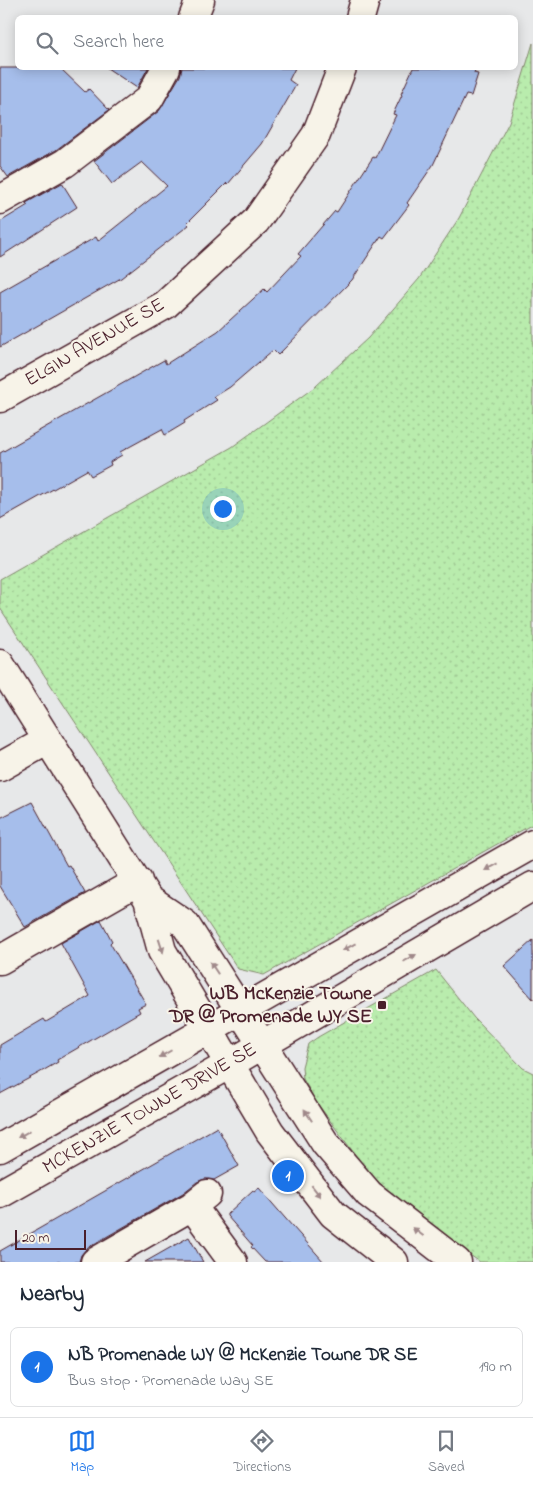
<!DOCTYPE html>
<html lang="en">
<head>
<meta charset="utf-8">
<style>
  body { margin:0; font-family:"Indie Flower",sans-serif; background:#f2f2f3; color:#1f2937 }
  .scale { position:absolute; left:15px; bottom:12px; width:71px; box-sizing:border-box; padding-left:5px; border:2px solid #4a1f2b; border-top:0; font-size:14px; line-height:18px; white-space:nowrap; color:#4a1f2b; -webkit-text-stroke:4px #f7f3e8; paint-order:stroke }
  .you { position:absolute; left:222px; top:508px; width:18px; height:18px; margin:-12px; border:4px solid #fff; border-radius:50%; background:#1a73e8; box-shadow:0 0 0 8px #1a73e833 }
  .badge { display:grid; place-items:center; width:32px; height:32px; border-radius:50%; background:#1a73e8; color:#fff; font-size:16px; font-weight:700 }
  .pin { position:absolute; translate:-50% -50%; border:2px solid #fff; box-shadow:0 1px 5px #0006 }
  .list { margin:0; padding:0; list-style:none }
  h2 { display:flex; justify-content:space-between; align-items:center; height:65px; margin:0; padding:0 20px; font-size:21px }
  h2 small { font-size:16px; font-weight:400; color:#747a83 }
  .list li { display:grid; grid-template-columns:32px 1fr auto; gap:15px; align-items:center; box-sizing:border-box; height:80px; margin:0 10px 10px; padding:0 10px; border:1px solid #e0e1e3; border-radius:8px }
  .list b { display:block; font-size:19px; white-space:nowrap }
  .list p { margin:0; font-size:16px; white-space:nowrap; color:#747a83 }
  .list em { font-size:16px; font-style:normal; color:#747a83 }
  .icon { flex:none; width:28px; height:28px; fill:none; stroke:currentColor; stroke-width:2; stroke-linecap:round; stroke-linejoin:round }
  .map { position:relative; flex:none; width:533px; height:1262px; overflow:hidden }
  .search { position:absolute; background:#fff; box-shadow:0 2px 12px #0003; left:15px; right:15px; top:15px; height:55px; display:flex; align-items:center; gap:12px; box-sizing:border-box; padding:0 18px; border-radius:8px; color:#747a83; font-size:19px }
  .sheet { height:155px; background:#fff }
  nav { display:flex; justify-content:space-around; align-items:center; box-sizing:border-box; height:70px; border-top:1px solid #e0e1e3; background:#fff; font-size:14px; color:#747a83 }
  nav a { display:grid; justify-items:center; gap:2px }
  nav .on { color:#1a73e8 }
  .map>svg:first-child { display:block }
  .park { fill:url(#park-dots); stroke:#82866c }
  .building { fill:#a6beeb; stroke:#4a1f2b }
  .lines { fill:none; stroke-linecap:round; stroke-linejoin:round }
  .minor-casing { stroke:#4a1f2b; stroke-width:31 }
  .minor { stroke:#f7f3e8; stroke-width:28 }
  .oneway { fill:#a0898a }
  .poi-dot { fill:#4a1f2b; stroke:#f7f3e8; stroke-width:2 }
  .labels { text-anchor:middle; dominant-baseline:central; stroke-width:4; stroke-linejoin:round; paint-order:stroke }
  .street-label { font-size:20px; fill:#4a1f2b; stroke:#f7f3e8 }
  .poi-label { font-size:20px; font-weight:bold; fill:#4a1f2b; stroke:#f7f3e8; text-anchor:end }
</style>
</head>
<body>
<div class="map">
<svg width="533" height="1262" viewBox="0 0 533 1262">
  <defs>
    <pattern id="park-dots" width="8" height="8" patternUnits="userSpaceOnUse" patternTransform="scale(1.25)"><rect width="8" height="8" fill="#b9ecad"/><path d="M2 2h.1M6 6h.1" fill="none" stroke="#a1ca95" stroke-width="1.8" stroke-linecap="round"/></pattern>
  </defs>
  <rect width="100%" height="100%" fill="#e7e8e9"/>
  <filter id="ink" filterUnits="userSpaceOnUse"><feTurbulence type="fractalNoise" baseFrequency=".02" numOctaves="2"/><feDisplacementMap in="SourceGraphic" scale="10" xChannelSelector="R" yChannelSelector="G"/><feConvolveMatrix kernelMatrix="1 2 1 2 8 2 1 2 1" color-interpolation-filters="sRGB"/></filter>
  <g filter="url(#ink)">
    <!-- park -->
    <path class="park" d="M533,43V824L264,975L238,969L0,608V579L232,447L316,386L368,338L419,279L459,218L509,122Z
      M436,970L474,1018L523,1068L533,1073V1262H480L416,1218L368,1172L317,1103L303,1079L302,1067L308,1044L318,1037Z"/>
    <!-- building -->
    <path class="building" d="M0,68H60L85,92L89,89L109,110L56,150L8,177L0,166Z
      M107,68H148L137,88Z
      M182,68H295L289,80L296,85L262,144L228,184L227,183L187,223L189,225L121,278L0,347V292L96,237L98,241L167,186L142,162L112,184L94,161L159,111L180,76Z
      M413,68H476L474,73L478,74L471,96L466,95L433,165L407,203L409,205L384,238L381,236L352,280L278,355L273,350L230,387L214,397L217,400L184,421L185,423L165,435L162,429L120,452L122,455L110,462L111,465L91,476L87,470L0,519V453L164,360L166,364L218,331L264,289L267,292L301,256L298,254L335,211L337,212L373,157L375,158L396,115L393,114L402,95L401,94Z
      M62,183L77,207L0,257V222L28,205L26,203Z
      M32,802L67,866L69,865L85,893L25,927L0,886V818Z
      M101,920L112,941L110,943L146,1004L138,1008L140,1012L57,1060L58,1062L39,1073L0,1094V1045L44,1019L46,1022L90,996L61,943Z
      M533,940V999L504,966Z
      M217,1127L239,1166L214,1180L205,1179L197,1182L183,1193L87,1248L81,1255L79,1262H0V1251Z
      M259,1188L285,1218L324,1262H265L251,1247L253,1246L227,1216V1214L253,1190L254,1192Z
      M189,1237L203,1262H145Z"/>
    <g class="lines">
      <!-- minor casing -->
      <g class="minor-casing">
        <path id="minor" d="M193,18L200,0
          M360,18L365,0
          M0,200L65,163L149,99L166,68
          M0,398L165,305L256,221L316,135L342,68
          M0,664L148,899L162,951L270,1132L333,1214L394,1262
          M0,767L48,740
          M148,899L185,924L325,1143L369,1194L457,1262
          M0,960L138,881
          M0,1148C178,1047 355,944 533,844
          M0,1194L228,1065L533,886
          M192,1206L233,1262
          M95,1262L192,1206L207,1194"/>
      </g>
      <!-- minor -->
      <use href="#minor" class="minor"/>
    </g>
    <!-- one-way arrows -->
    <defs><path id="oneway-solid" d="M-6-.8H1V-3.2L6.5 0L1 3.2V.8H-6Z" transform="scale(1.25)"/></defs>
    <g class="oneway">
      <use href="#oneway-solid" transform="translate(491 867) rotate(151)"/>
      <use href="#oneway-solid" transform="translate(161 946) rotate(72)"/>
      <use href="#oneway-solid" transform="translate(349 947) rotate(151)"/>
      <use href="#oneway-solid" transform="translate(410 958) rotate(-30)"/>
      <use href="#oneway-solid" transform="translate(214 968) rotate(-123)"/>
      <use href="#oneway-solid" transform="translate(165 1054) rotate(150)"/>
      <use href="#oneway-solid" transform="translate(308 1115) rotate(-123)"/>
      <use href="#oneway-solid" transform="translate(24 1134) rotate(150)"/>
      <use href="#oneway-solid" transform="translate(316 1191) rotate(52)"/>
      <use href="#oneway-solid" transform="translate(418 1232) rotate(-143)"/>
    </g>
  </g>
  <!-- markers -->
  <rect class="poi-dot" x="377" y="1000" width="10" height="10" rx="2.5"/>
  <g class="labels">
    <!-- street labels -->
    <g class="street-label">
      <text transform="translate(95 343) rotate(-30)">ELGIN AVENUE SE</text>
      <text transform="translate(150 1109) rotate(-30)">MCKENZIE TOWNE DRIVE SE</text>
    </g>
    <!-- poi labels -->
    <g class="poi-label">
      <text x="372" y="994">WB McKenzie Towne<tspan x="372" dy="23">DR @ Promenade WY SE</tspan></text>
    </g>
  </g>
</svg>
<div class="scale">20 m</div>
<div class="you"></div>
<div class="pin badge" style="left:288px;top:1176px">1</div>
<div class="search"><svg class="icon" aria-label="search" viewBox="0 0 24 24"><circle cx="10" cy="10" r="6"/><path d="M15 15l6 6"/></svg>Search here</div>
</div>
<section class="sheet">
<h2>Nearby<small></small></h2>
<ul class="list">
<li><span class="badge">1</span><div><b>NB Promenade WY @ McKenzie Towne DR SE</b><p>Bus stop · Promenade Way SE</p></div><em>190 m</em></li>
</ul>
</section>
<nav>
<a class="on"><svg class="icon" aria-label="map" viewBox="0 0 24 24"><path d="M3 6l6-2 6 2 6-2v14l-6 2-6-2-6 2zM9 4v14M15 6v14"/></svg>Map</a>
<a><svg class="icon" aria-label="directions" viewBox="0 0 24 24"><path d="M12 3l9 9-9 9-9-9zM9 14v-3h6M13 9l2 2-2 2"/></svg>Directions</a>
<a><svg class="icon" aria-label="saved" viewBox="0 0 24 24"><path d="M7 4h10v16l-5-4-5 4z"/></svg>Saved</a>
</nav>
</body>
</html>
